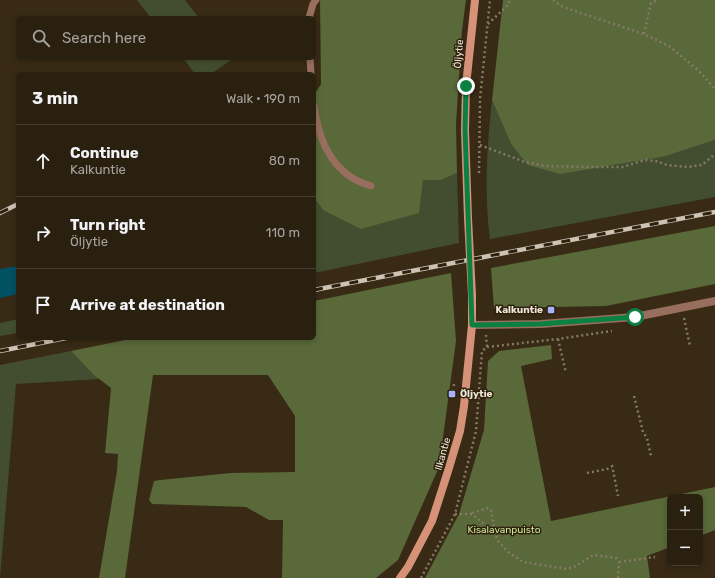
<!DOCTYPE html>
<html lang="en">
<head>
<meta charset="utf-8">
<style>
  body { margin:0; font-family:Rubik,sans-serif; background:#362d1e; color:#f1f3f6 }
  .controls { position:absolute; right:12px; bottom:12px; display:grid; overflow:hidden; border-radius:6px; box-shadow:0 2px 6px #0003 }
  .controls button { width:36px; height:36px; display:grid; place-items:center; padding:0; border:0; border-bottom:1px solid #463e30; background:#2a2010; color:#f1f3f6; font:20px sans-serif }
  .stop { position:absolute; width:12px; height:12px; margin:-9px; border:3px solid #0b8043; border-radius:50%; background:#fff }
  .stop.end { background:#0b8043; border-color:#fff; box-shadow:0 1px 4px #0008 }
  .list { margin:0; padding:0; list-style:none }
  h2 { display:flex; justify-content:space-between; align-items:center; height:52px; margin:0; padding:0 16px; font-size:17px }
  h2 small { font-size:13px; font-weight:400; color:#a5a39f }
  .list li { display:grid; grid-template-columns:26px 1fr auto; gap:12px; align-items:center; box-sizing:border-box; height:72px; padding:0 16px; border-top:1px solid #463e30 }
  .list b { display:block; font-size:15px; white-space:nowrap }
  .list p { margin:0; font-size:13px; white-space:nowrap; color:#a5a39f }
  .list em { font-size:13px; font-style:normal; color:#a5a39f }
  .icon { flex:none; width:22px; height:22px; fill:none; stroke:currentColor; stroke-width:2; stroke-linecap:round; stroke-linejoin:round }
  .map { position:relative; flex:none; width:715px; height:578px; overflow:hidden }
  .search { position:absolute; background:#2a2010; box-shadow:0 2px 6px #0003; left:16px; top:16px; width:300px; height:44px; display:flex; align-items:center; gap:10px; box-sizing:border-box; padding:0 14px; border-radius:6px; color:#a5a39f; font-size:15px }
  .panel { position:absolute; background:#2a2010; box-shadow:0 2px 6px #0003; left:16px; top:72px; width:300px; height:268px; border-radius:6px }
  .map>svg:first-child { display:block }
  .green { fill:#434e30 }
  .forest { fill:#596939 }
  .water { fill:#005162 }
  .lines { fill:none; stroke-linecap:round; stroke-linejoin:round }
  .path { stroke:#857968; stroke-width:2.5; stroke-dasharray:2 3; stroke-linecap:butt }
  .service { stroke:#986e5e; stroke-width:7 }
  .tertiary { stroke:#986e5e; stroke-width:8 }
  .secondary { stroke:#d59278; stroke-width:8 }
  .rail-casing { stroke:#cdc3b5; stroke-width:4.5 }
  .rail { stroke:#2e210b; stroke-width:3; stroke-dasharray:9; stroke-linecap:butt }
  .secondary-bridge { stroke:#d59278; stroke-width:8 }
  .route { stroke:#0b8043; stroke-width:5 }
  .poi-dot { fill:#a7b1fc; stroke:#2e210b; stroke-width:1.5 }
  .labels { text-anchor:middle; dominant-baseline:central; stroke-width:3; stroke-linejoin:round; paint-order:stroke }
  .street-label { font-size:10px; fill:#efe6d9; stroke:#2e210b }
  .poi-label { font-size:10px; font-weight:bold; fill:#efe6d9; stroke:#2e210b; text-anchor:end }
  .park-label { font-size:10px; fill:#cee89d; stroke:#2e210b }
</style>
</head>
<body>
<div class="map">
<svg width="715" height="578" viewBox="0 0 715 578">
  <rect width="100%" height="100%" fill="#382a15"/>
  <!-- green -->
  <path class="green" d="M137,0H185L199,18H151Z
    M183,58H230L231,60L211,74H195Z
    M492,100L511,144L666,156L715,140V197L490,239C484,195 487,145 492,100Z
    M457,173L459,243L314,273V198L323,210L423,180H441Z
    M18,319V333L0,336V323Z
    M71,351L99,379L16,384L0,578V365Z"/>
  <!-- forest -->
  <path class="forest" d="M320,0H466L462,30L456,124L457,173L441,180H423L419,213L361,229L323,210L314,198V95L321,84Z
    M503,0H715V140L666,156L560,174L528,165L511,144L492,100Z
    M715,226V284L606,306L494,308L491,268Z
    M451,273L456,341L439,467L398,560L376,578H282L283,520H269L246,507L152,504L149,500L154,481L160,480L231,473L295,472V416L268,375H153L125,578H99L117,471L118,454L105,453L111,388L94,375L71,351L135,338H314V301Z
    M551,345L552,359L521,366L551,521L715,487V530L700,536V497H670V547L647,556L650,578H425L459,514L484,430L488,361L499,351Z"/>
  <!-- water -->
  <path class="water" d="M18,266V294L0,298V269Z"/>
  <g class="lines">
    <!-- path -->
    <path class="path" d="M553,0L563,7L644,34L669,46L699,71L715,89
      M488,24L508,5L510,0
      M644,34L651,3L658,0
      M480,145L525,162L545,166L589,167H623L645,160L656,161L667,165L688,167L702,165L715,154
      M479,173L480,99L490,0
      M684,318L690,346
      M558,339L566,373
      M487,347L558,339L612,331
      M453,391L454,384
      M634,396L643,432L647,438L651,456
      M612,465L618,496
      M587,473L612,468
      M472,513L488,508L491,510L495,533
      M455,514H472L495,533L498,541L508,552L523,562L567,569L576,566L593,555L616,558L619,562L618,578
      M619,562L655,557
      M421,578L455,514L476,431L482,351L487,347L486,335"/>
    <!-- service -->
    <path class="service" d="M309,18L313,4L316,0
      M310,58L311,74
      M314,106C318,134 327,163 354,179C359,182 366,184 371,186"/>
    <!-- tertiary -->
    <path class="tertiary" d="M472,325L541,324L635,317L715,301"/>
    <!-- secondary -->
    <path class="secondary" d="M468,218L465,130L466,86L475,0
      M400,578L408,567L432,521L449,468L460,431L464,406L472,325V295"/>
    <!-- rail casing -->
    <g class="rail-casing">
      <path id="rail" d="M0,213L18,204
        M314,290L715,212
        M0,351L66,338"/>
    </g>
    <!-- rail -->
    <use href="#rail" class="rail"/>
    <!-- secondary-bridge -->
    <path class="secondary-bridge" d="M468,218L472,295"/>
  </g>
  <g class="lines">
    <!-- route -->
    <path class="route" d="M466,86L465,130L472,325L540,324L635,317"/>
  </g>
  <!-- markers -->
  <g class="poi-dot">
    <rect x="547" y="306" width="8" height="8" rx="2"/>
    <rect x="448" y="390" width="8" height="8" rx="2"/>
  </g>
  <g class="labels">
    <!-- street labels -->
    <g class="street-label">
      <text transform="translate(459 54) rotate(-85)">Öljytie</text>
      <text transform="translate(443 454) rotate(-74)">Ilkantie</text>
    </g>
    <!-- poi labels -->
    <g class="poi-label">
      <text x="543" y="310">Kalkuntie</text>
      <text x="460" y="394" text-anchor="start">Öljytie</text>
    </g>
    <!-- park labels -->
    <g class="park-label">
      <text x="504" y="530">Kisalavanpuisto</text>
    </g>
  </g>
</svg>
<div class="controls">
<button>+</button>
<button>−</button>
</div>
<div class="stop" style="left:635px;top:317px"></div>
<div class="stop end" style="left:466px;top:86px"></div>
<div class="search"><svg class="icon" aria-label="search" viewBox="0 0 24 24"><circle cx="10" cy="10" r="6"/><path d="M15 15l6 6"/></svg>Search here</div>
<section class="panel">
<h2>3 min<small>Walk · 190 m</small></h2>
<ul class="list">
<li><svg class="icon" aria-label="ahead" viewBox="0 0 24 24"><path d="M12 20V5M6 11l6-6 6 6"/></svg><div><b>Continue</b><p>Kalkuntie</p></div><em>80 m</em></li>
<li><svg class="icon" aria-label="right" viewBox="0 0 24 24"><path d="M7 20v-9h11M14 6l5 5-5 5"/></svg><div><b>Turn right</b><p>Öljytie</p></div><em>110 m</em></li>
<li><svg class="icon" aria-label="arrive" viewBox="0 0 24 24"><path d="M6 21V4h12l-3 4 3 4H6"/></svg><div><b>Arrive at destination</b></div></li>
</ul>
</section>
</div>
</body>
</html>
